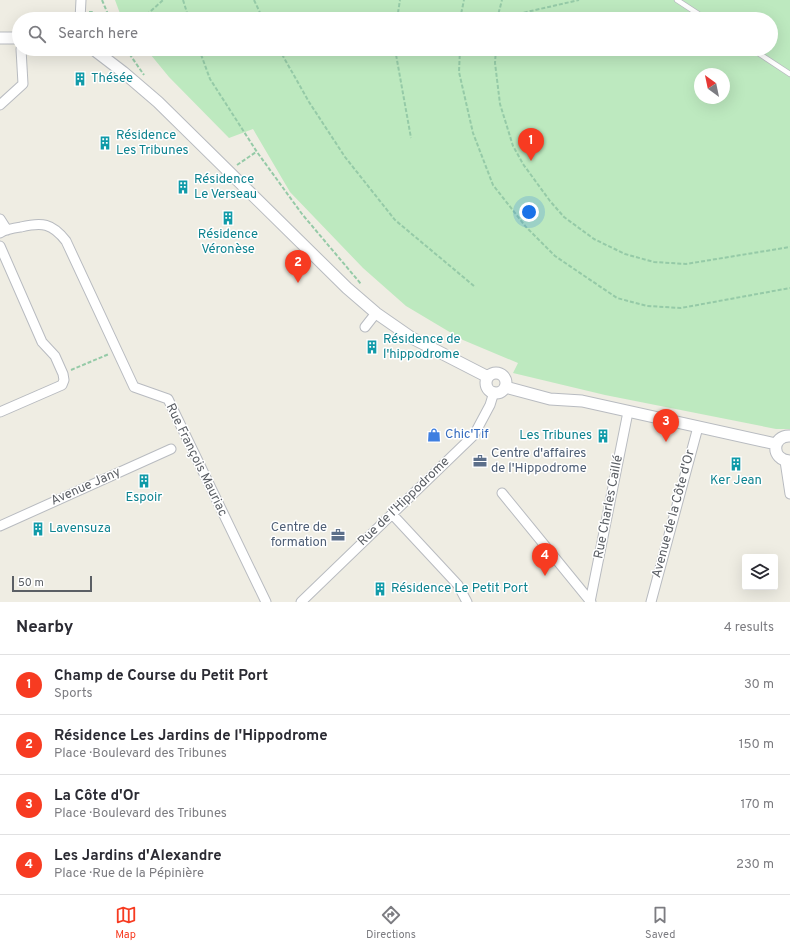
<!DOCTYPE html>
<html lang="en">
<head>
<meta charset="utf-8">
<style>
  body { margin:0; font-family:Overpass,sans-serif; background:#f2f2f3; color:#2b2b33 }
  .controls { position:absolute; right:12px; bottom:12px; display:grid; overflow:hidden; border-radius:4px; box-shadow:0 4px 16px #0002 }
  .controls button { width:36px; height:36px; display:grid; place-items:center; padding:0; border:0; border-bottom:1px solid #e1e1e2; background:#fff; color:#2b2b33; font:20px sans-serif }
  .compass { position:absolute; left:694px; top:68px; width:36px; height:36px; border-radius:50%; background:#fff; box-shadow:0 4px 16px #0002; rotate:327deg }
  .scale { position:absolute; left:12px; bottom:10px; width:80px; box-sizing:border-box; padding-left:4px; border:2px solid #5b5f65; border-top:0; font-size:11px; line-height:14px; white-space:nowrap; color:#5b5f65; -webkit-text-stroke:3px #fff; paint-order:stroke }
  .you { position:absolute; left:529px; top:212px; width:14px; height:14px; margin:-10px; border:3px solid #fff; border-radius:50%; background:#1a73e8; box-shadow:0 0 0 6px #1a73e833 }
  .badge { display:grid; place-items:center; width:26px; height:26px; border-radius:50%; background:#f73b21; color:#fff; font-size:13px; font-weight:700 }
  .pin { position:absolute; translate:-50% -33px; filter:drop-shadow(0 1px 2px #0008) }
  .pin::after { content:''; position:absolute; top:21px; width:14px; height:12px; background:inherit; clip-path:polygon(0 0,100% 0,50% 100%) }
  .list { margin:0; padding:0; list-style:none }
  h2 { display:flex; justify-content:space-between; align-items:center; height:52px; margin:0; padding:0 16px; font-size:17px }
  h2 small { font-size:13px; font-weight:400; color:#7c7c81 }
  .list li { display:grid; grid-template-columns:26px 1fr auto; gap:12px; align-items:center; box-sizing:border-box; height:60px; padding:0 16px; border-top:1px solid #e1e1e2 }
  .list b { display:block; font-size:15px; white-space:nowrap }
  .list p { margin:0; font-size:13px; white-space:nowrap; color:#7c7c81 }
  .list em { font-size:13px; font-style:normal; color:#7c7c81 }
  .icon { flex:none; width:22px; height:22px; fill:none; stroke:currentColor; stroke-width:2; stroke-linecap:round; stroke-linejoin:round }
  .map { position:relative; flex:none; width:790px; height:602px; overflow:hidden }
  .search { position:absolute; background:#fff; box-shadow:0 4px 16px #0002; left:12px; right:12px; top:12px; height:44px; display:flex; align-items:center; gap:10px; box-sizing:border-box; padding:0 14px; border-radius:22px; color:#7c7c81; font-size:15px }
  .sheet { height:292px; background:#fff }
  nav { display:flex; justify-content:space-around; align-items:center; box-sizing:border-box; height:56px; border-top:1px solid #e1e1e2; background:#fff; font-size:11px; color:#7c7c81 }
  nav a { display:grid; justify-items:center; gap:2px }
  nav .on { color:#f73b21 }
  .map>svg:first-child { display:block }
  .green { fill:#bde9bf; fill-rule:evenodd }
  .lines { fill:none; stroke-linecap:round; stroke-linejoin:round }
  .service-casing { stroke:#b8bbc0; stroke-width:6 }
  .minor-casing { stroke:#b8bbc0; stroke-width:11 }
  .tertiary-casing { stroke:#b8bbc0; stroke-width:13 }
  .path { stroke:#95caa7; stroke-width:2; stroke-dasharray:4 2; stroke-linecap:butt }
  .service { stroke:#fff; stroke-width:4.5 }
  .minor { stroke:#fff; stroke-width:9 }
  .tertiary { stroke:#fff; stroke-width:11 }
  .labels { text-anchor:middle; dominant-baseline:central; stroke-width:3; stroke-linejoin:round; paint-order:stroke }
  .culture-label { font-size:13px; fill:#0d838f; stroke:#fff; text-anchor:start }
  .shop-label { font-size:13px; fill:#366cbe; stroke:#fff; text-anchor:start }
  .service-label { font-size:13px; fill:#4e5e75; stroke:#fff; text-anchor:start }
  .street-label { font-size:13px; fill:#5b5f65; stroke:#fff }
</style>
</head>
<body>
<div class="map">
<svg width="790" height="602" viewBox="0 0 790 602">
  <rect width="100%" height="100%" fill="#efede3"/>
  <!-- green -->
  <path class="green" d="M115,0H790V429H776L605,395L513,373L518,363L463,340L406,306L363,268L290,192L253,129L229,138L169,77L146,49H771V19H122ZM700,74H724V98H700Z"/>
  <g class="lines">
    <!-- service casing -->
    <g class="service-casing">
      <path id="service" d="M677,0L706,19
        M752,49L790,74"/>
    </g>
    <!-- minor casing -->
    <g class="minor-casing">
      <path id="minor" d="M80,19L81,0
        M0,105L23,84L21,49
        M0,219L7,230
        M0,233C6,229 14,228 21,227C42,222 52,223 66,241L134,387L168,399L266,602
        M0,246L42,342L55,356L63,374L64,380L62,385L0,412
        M365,327L376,313
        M785,461L790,494
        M502,493L591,602
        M392,514L458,585L467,602
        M0,526L171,449
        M301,602L474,435L490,405L494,392
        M590,602L628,412
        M651,602L698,427"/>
    </g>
    <!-- tertiary casing -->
    <g class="tertiary-casing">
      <path id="tertiary" d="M0,38H19
        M76,49H81
        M93,49L123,72L158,102L347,288L376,313L412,338L488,377
        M486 383a10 10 0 1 1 20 0a10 10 0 1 1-20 0Z
        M505,387L550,399L582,401L776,444
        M790,436C772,435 770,460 790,461"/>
    </g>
    <!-- path -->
    <path class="path" d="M102,0L110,19
      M183,0L189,19
      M254,0L263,19
      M89,12H92L96,19
      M142,19L163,0
      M368,19L518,14L579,0
      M397,19L400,0
      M460,19L464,0
      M497,19L502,0
      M126,49L144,75
      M199,49L210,79L257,152L302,214L361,284
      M279,49L309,102L345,157L395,220L474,286
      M395,49L411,138
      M460,49L459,72L473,133L493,185L526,227L555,256L617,298L647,306L681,308L790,288
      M496,49L495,63L500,104L513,146L523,164L550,201L564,217L594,239L625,254L654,262L686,264L790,247
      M237,165L256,152
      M71,370L109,354"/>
    <!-- service -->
    <use href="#service" class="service"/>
    <!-- minor -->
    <use href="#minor" class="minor"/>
    <!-- tertiary -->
    <use href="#tertiary" class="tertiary"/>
  </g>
  <!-- icons -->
  <defs>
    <g id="building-bare" transform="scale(1.08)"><path d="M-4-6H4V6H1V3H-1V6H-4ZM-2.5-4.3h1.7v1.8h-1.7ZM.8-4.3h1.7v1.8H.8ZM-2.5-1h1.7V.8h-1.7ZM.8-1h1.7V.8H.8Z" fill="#0f9aa8" stroke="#fff" stroke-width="2.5" paint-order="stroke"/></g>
    <g id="shop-bare" transform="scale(1.08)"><path d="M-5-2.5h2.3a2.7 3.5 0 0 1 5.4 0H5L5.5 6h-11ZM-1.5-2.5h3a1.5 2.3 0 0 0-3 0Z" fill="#3f7fe0" stroke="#fff" stroke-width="2.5" paint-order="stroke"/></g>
    <g id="office-bare" transform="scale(1.08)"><path d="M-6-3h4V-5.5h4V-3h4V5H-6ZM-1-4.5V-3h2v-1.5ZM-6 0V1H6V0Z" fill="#5c6f8a" stroke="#fff" stroke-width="2.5" paint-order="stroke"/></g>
  </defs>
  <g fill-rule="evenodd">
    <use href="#building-bare" x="80" y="79"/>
    <use href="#building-bare" x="105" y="143"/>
    <use href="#building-bare" x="183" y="187"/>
    <use href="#building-bare" x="228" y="218"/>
    <use href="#building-bare" x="372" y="347"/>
    <use href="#shop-bare" x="434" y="435"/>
    <use href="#building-bare" x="603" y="436"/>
    <use href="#office-bare" x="480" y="461"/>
    <use href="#building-bare" x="736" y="464"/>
    <use href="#building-bare" x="144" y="481"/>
    <use href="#building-bare" x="38" y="529"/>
    <use href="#office-bare" x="338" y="535"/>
    <use href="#building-bare" x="380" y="589"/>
  </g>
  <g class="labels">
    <!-- culture labels -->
    <g class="culture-label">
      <text x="91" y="79">Thésée</text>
      <text x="116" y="136">Résidence<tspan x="116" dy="15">Les Tribunes</tspan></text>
      <text x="194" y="180">Résidence<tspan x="194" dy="15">Le Verseau</tspan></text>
      <text x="228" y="235" text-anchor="middle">Résidence<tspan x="228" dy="15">Véronèse</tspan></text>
      <text x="383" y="340">Résidence de<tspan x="383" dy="15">l'hippodrome</tspan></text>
      <text x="592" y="436" text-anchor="end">Les Tribunes</text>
      <text x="736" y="481" text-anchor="middle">Ker Jean</text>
      <text x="144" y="498" text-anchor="middle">Espoir</text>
      <text x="49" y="529">Lavensuza</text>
      <text x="391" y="589">Résidence Le Petit Port</text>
    </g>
    <!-- shop labels -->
    <g class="shop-label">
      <text x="445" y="435">Chic'Tif</text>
    </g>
    <!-- service labels -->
    <g class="service-label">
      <text x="491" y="454">Centre d'affaires<tspan x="491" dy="15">de l'Hippodrome</tspan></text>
      <text x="327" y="528" text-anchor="end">Centre de<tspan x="327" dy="15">formation</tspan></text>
    </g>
    <!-- street labels -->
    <g class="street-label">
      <text transform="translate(196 460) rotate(64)">Rue François Mauriac</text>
      <text transform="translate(86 487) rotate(-24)">Avenue Jany</text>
      <text transform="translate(404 502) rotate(-44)">Rue de l'Hippodrome</text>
      <text transform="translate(609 507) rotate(-79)">Rue Charles Caillé</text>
      <text transform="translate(674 514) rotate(-75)">Avenue de la Côte d'Or</text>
    </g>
  </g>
</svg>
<div class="controls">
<button><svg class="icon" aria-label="layers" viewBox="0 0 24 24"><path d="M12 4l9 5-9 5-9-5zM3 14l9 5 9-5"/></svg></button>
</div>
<svg class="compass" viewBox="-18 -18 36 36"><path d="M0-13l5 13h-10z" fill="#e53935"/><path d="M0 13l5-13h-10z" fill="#7c7c81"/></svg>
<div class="scale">50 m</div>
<div class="you"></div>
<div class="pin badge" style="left:531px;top:161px">1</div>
<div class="pin badge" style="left:298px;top:283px">2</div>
<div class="pin badge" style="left:666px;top:442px">3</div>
<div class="pin badge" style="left:545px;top:576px">4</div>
<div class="search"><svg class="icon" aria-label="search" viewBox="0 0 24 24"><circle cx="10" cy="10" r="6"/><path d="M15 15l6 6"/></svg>Search here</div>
</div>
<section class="sheet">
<h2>Nearby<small>4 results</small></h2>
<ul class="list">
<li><span class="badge">1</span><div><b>Champ de Course du Petit Port</b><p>Sports</p></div><em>30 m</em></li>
<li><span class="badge">2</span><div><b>Résidence Les Jardins de l'Hippodrome</b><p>Place · Boulevard des Tribunes</p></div><em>150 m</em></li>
<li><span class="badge">3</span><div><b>La Côte d'Or</b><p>Place · Boulevard des Tribunes</p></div><em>170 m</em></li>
<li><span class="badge">4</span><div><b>Les Jardins d'Alexandre</b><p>Place · Rue de la Pépinière</p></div><em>230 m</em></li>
</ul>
</section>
<nav>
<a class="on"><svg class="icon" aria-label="map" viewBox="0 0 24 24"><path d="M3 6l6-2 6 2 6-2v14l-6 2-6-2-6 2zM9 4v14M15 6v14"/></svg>Map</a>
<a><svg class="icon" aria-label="directions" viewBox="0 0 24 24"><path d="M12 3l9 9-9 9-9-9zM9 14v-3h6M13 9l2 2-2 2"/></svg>Directions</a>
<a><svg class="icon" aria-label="saved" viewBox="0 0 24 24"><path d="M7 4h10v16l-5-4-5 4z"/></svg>Saved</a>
</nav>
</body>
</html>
